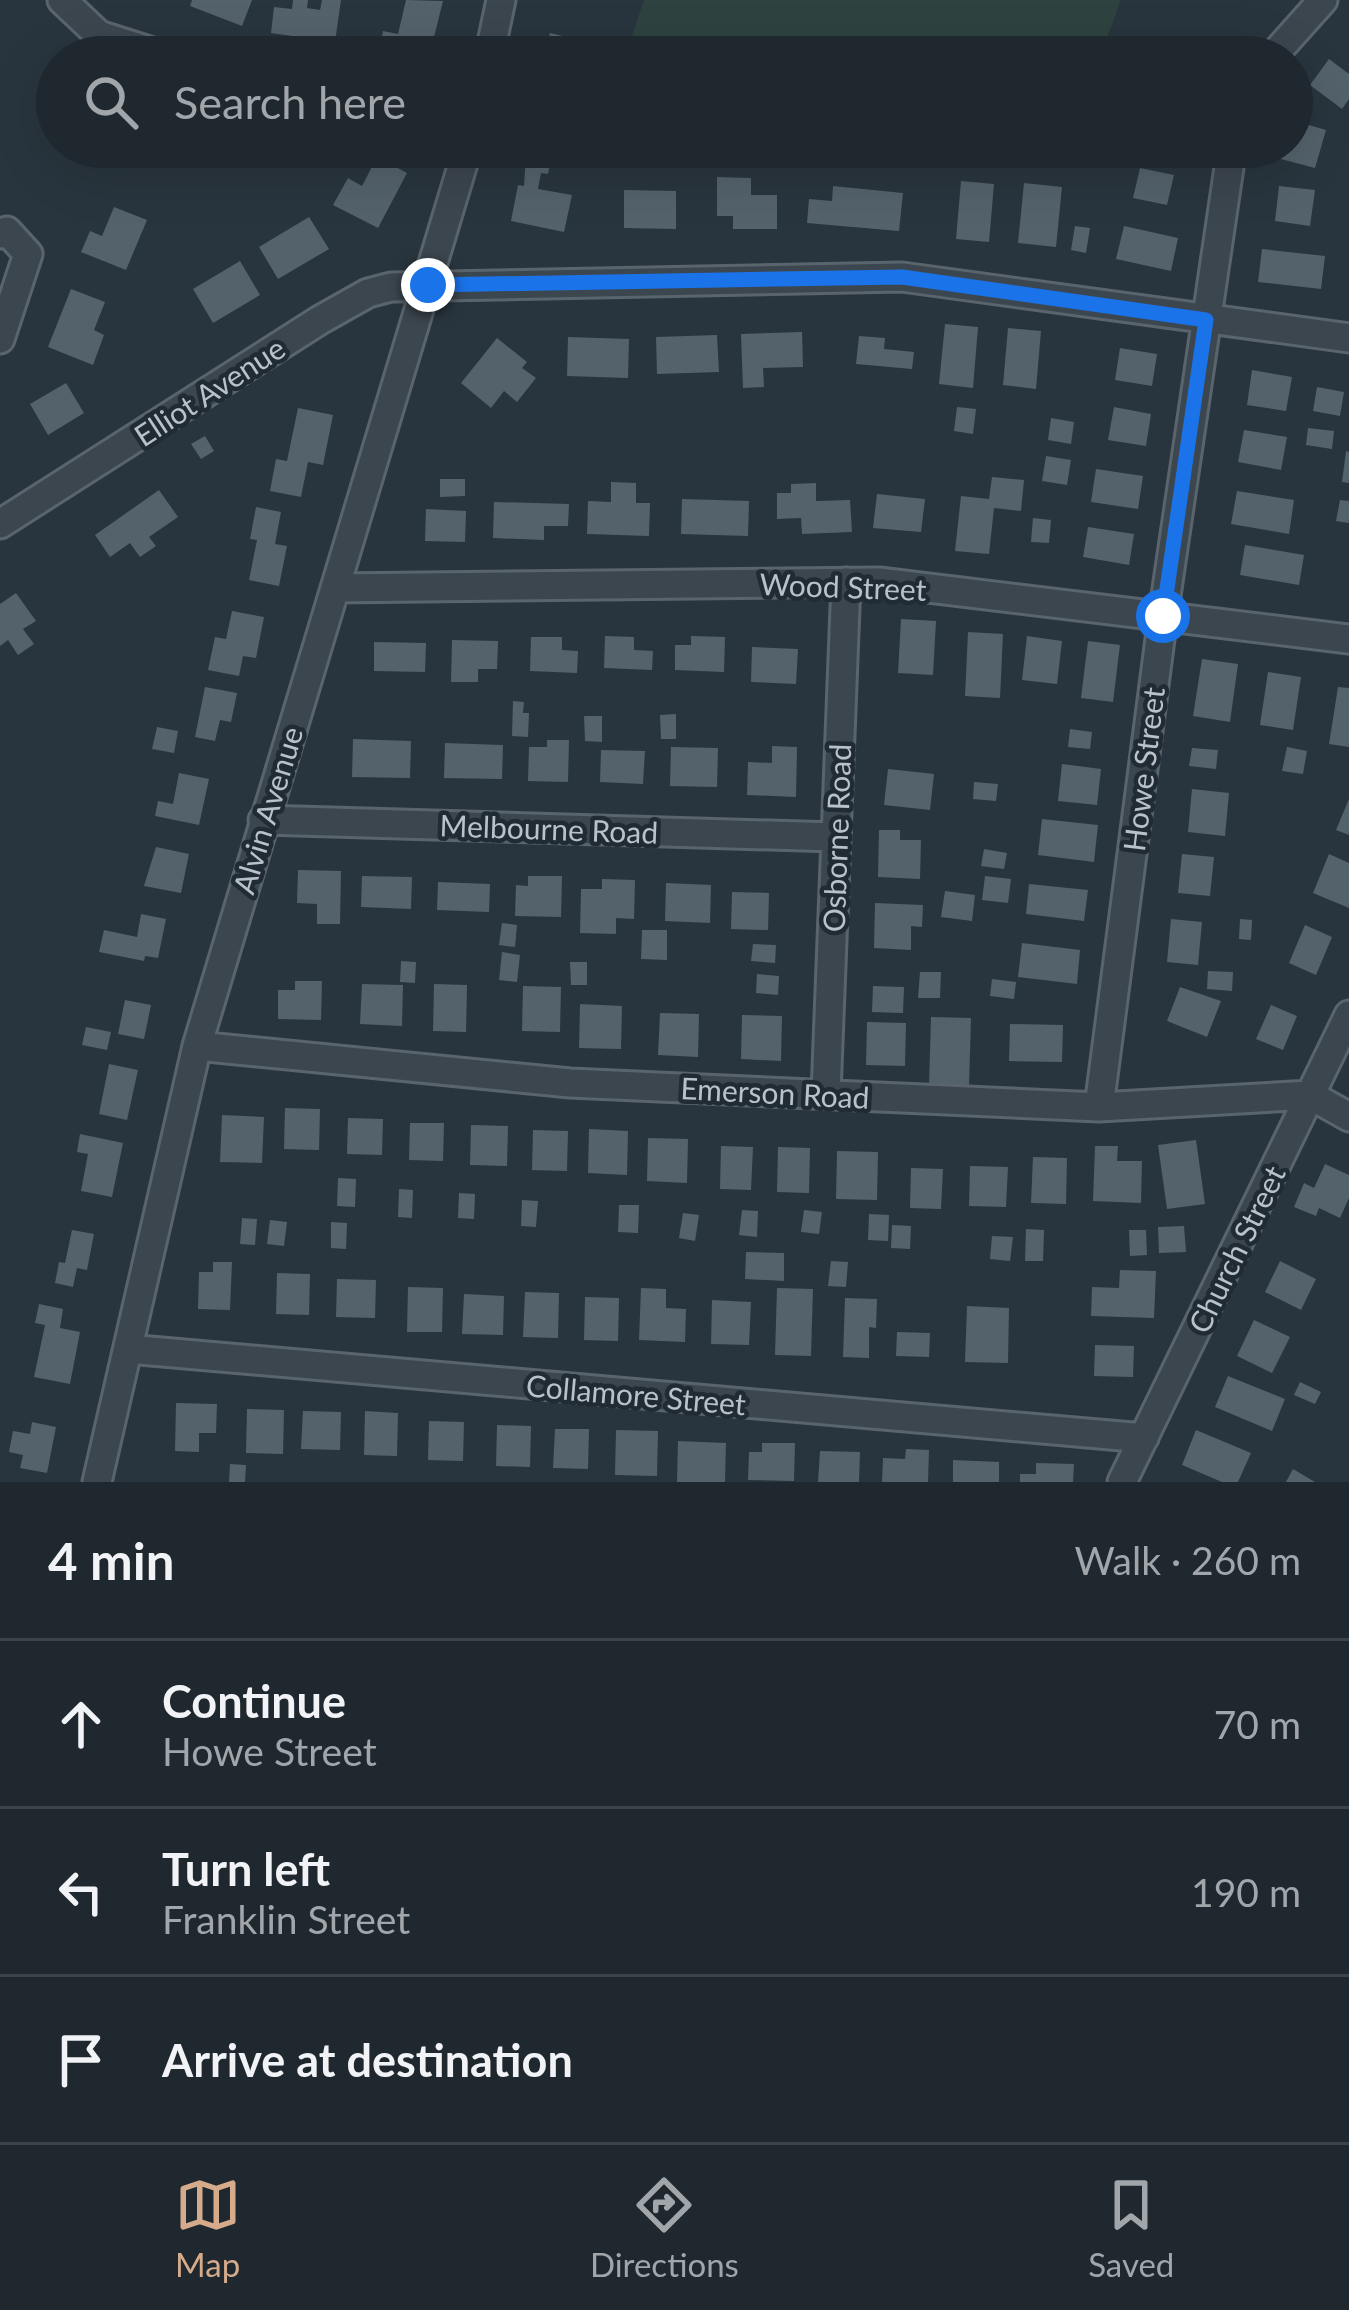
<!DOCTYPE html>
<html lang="en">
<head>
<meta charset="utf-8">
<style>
  body { margin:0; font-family:Lato,sans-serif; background:#2c343a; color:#f1f3f6 }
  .stop { position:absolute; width:36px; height:36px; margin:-27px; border:9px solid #1a73e8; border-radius:50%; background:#fff }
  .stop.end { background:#1a73e8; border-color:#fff; box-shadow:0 3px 12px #0008 }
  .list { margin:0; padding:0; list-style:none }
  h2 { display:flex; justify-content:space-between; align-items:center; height:156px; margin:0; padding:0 48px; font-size:51px }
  h2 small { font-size:39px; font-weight:400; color:#a1a6aa }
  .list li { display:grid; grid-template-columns:78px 1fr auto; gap:36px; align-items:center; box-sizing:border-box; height:168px; padding:0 48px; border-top:3px solid #3c444a }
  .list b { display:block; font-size:45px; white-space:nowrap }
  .list p { margin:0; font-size:39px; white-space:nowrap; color:#a1a6aa }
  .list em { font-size:39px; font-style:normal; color:#a1a6aa }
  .icon { flex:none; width:66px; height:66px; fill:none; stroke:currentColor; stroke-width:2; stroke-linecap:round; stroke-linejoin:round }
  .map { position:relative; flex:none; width:1349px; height:1482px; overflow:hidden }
  .search { position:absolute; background:#1f282e; box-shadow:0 12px 48px #0002; left:36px; right:36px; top:36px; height:132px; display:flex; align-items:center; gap:30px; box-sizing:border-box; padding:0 42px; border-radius:66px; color:#a1a6aa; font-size:45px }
  .sheet { height:660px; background:#1f282e }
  nav { display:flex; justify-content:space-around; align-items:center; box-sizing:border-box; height:168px; border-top:3px solid #3c444a; background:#1f282e; font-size:33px; color:#a1a6aa }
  nav a { display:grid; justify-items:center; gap:6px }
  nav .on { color:#d6ab8b }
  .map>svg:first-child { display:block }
  .green { fill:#2e4340 }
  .building { fill:#54626b }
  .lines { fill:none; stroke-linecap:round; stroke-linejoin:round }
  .street-casing { stroke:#5a646c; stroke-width:33 }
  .street { stroke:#3c464e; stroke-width:27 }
  .route { stroke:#1a73e8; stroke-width:15 }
  .labels { text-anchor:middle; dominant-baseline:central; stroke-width:9; stroke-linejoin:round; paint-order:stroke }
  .street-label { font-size:30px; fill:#b9c1c9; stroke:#212b33 }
</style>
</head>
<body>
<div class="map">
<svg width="1349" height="1482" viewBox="0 0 1349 1482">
  <rect width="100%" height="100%" fill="#29353e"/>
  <!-- green -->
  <path class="green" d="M644,0H1121L1100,57H625Z"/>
  <!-- building -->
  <path class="building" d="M192,0H252L242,26L190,6Z
    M293,0H308L307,8L320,10L322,0H341L335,42L271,33L274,7L292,9Z
    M406,0L443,1L429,57H405L379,51L383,31L398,34Z
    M550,33L579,40L575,57H544Z
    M1329,59L1349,74V99L1342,109L1310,85Z
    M1292,120L1326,130L1315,168L1277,158L1280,147H1292Z
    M164,147H184L181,162L162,159Z
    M215,147H273L270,166L214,157Z
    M526,155L551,160L548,174L541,173L538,189L572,195L564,232L511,221L518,185L524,186Z
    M377,157L407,173L378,228L333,205L348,178L362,186Z
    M1140,168L1174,175L1167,205L1133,198Z
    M717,177L751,178V195H777V229H733V216H717Z
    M961,181L994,184L989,242L956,239Z
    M1024,183L1062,187L1056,247L1018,243Z
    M833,186L903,193L899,231L807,223L809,199L832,201Z
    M1279,186L1315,190L1310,226L1275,221Z
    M624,190L676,191V229L624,228Z
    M114,207L147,220L126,270L81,252L90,231L102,236Z
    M309,217L329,249L278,279L259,247Z
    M1075,226L1090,228L1086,253L1071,250Z
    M1124,226L1178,238L1171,271L1116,259Z
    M1262,249L1325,256L1321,289L1258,282Z
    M240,261L260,295L213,323L193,289Z
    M71,289L105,302L94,330L104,335L93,365L48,347Z
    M945,324L978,327L973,388L939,384Z
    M1008,328L1041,331L1036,389L1003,385Z
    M802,332L803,367L763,368L764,387L743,388L741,334Z
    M717,335L719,372L657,374L656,337Z
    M859,336L885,338L884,349L914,352L912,369L856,364Z
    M568,337L629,339L628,378L567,376Z
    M497,338L527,362L522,368L536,378L517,402L504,391L491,408L461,383Z
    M1120,348L1157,354L1152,386L1115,380Z
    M1252,370L1292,377L1286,411L1247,405Z
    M66,383L84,413L48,435L30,404Z
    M1317,387L1344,392L1340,416L1313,411Z
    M957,407L976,409L973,434L954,431Z
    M1114,407L1151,414L1146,446L1108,440Z
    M298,408L333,415L323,465L308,462L301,497L270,491L276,459L287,461Z
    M1051,418L1074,422L1071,444L1048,440Z
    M1308,428L1334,431L1332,449L1306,445Z
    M1244,430L1287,437L1281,470L1238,462Z
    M205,436L214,451L201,459L191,444Z
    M1346,451L1349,452V483L1342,482Z
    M1046,456L1071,460L1067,485L1042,481Z
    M1096,469L1143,476L1138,509L1091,502Z
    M992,477L1024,480L1021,511L994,508L989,554L955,551L961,496L989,499Z
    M440,479H465V496L440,497Z
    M611,482L636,483V503H650L649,536L587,534L588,501L611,502Z
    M816,483V501L850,500L852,532L802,534L801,518L777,519V493H791V484Z
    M159,490L178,517L149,537L156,546L140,557L130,543L110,557L95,535Z
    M1237,491L1294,500L1289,534L1231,524Z
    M877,494L925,499L921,532L873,528Z
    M682,499L749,501L748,536L681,534Z
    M1340,500L1349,501V523L1336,521Z
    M494,502L569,504L568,526H544V540L493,538Z
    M256,507L281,512L275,544L287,546L279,586L249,580L257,540L250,539Z
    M426,509L466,511L465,542L425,541Z
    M1033,518L1051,520L1049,543L1031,542Z
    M1088,527L1134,534L1129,565L1083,557Z
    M1245,545L1304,555L1299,585L1240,575Z
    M16,593L36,621L23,629L34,644L18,655L8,640L0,646V604Z
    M232,611L264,617L256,658L243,656L239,676L208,670L215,637L226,639Z
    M901,619L936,621L933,675L898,673Z
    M968,632L1003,634L1000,698L965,696Z
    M605,636L634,637V650L653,651L652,670L604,668Z
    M691,636L725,637L724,672L675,670V645H691Z
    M1027,636L1062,641L1057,684L1022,680Z
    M531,637H562V650L578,651L577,673L530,671Z
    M452,640L498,641L497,669H478V682H451Z
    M1088,641L1120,645L1113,702L1081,698Z
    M374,642L426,643L425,672L374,671Z
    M752,647L798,649L796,684L751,682Z
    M1202,659L1238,664L1230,722L1193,716Z
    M1268,672L1301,677L1293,730L1260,725Z
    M205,687L237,693L231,722L220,720L215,741L195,737Z
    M1338,687L1349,688V747L1329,744Z
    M513,701L524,702L523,713H529L528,737L512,736Z
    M676,714V739H661L660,715Z
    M584,716H602V742L585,741Z
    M157,727L178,731L174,753L152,749Z
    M1070,729L1092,732L1090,749L1068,747Z
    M353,739L411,741L410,778L352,777Z
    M547,740H569L568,782L528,781L529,747H547Z
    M445,743L503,745L502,779L444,778Z
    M772,746L797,747L796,797L747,795L748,762L772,763Z
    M671,747L718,748L717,787L670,786Z
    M1287,747L1307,751L1303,774L1282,771Z
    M1192,748L1218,750L1216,769L1189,766Z
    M601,750L645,751L643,784L600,782Z
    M1062,764L1101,769L1097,805L1058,801Z
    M888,769L934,774L930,810L884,805Z
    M179,773L209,779L199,825L155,816L158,801L173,804Z
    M974,782L998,784L996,801L973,799Z
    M1192,789L1229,793L1225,836L1188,832Z
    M1349,799V835L1336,830Z
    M1042,819L1098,825L1094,862L1038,855Z
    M879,830H900V840H921L920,879L878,877Z
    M156,847L189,854L181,893L144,886Z
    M984,849L1007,853L1004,869L981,866Z
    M1182,854L1214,857L1210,896L1178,893Z
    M1329,854L1349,863V908L1313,893Z
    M298,870L341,871L340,924H317V904L297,903Z
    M362,876L412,877L411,909L361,907Z
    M528,876H562L561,917L515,916L516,885L528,886Z
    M985,876L1011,879L1008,903L982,900Z
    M602,879L635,880L634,919L616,918V934L580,933L581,889H602Z
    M438,882L490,884L489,912L437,910Z
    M666,883L711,885L710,923L665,921Z
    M1029,884L1088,890L1084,921L1026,914Z
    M945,891L975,895L972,921L941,917Z
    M732,892L769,893L768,930L731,929Z
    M875,903L923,905L922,927L911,926V950L874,948Z
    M141,914L166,919L158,958L145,956L144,961L99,952L104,930L137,937Z
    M1171,919L1202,922L1198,965L1167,962Z
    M1240,919L1252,920L1251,940L1239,939Z
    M502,923L517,925L515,947L499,945Z
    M1305,925L1332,937L1316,975L1289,963Z
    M642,930H667V960L641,959Z
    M1022,943L1080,950L1077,984L1018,977Z
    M753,944L776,945L775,963L751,961Z
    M502,952L520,955L517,982L499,980Z
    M401,961L416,962L415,983L400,982Z
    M570,962H587V985H571Z
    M1208,971L1233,972L1232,991L1207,989Z
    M920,972H941L940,998H918Z
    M757,974L779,976L778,995L756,993Z
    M992,979L1016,982L1014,999L990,996Z
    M295,981H322L321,1020L278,1019V990H295Z
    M362,984L403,985L402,1026L360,1024Z
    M434,984L467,985L466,1032L433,1031Z
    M523,986L561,987L560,1032L522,1031Z
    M873,986L904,987L903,1013L872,1012Z
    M1180,987L1221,1001L1207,1037L1167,1021Z
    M125,1000L151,1005L144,1039L118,1034Z
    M580,1004L622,1006L621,1049L579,1048Z
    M1271,1005L1297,1016L1283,1050L1256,1039Z
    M660,1013L699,1014L698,1057L658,1055Z
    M742,1015L782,1016L781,1061L741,1059Z
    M931,1017L971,1018L969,1086L929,1085Z
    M867,1022L906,1023L905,1066L866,1065Z
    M1010,1024L1063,1025L1062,1062L1009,1061Z
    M86,1027L111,1032L107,1050L82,1045Z
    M109,1064L138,1070L127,1120L99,1114Z
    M285,1108L320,1109L319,1150L284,1149Z
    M222,1115L264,1117L262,1163L220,1162Z
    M348,1118L383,1119L382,1155L347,1154Z
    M410,1123H444L443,1161L409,1160Z
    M471,1125L508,1126L507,1166L470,1165Z
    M589,1129L628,1131L627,1175L588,1173Z
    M533,1130L568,1131L567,1171L532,1170Z
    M80,1134L123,1143L112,1197L81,1191L88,1154L77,1152Z
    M648,1138L688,1139L687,1183L647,1181Z
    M1196,1140L1205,1204L1167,1209L1158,1145Z
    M721,1146L753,1147L751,1190L720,1189Z
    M1095,1146H1118L1117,1161H1142L1141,1203L1093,1201Z
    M778,1147L810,1148L809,1193L777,1192Z
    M837,1151L878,1152L877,1200L836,1199Z
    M1033,1157L1067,1158L1066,1204L1031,1203Z
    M1325,1164L1349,1175V1198L1340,1218L1319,1208L1316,1216L1294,1207L1304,1183L1314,1188Z
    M970,1166L1008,1167L1006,1207L969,1206Z
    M911,1168L943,1169L941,1209L910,1208Z
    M338,1178L356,1179L355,1207L337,1206Z
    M399,1189L413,1190L412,1218L398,1217Z
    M459,1193L475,1194L474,1219L458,1218Z
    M522,1200L538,1201L536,1227L521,1226Z
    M619,1205H639L638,1233L618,1232Z
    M742,1210L758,1211L757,1237L739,1235Z
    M804,1210L822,1212L819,1234L801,1232Z
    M683,1213L699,1215L695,1241L679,1238Z
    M869,1214L889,1215L888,1241L868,1240Z
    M242,1218L257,1219L255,1245L240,1244Z
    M270,1220L287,1222L284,1246L267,1244Z
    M331,1222L347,1223L346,1249L331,1248Z
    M892,1225L911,1226L910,1249L891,1248Z
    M1184,1226L1186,1252L1159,1253L1158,1227Z
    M1026,1229L1044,1230L1043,1261H1025Z
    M72,1230L94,1234L87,1270L77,1268L73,1287L55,1283L59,1262L65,1263Z
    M1129,1230H1146L1147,1255L1130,1256Z
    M992,1236L1013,1237L1010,1261L990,1259Z
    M746,1252L784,1253V1281L745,1279Z
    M831,1261L848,1262L846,1287L828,1286Z
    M1280,1261L1316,1279L1301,1310L1265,1292Z
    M213,1262H232L230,1310L198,1309L199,1272H213Z
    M1120,1270L1156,1271L1154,1318L1091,1316L1092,1287L1119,1288Z
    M277,1273L310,1274L309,1315L276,1314Z
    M337,1279L376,1280L375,1318L336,1317Z
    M408,1287L443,1288L442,1332H407Z
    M641,1288L666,1289V1308L686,1309L685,1342L639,1340Z
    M777,1288L813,1289L811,1356L775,1355Z
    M525,1292L559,1293L558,1338L523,1337Z
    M464,1294L504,1296L503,1335L462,1334Z
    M585,1297L619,1298L618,1341L584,1340Z
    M845,1298L877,1299L876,1328L869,1327V1358L843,1357Z
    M712,1300L751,1302L749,1345L711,1344Z
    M39,1304L63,1309L60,1328L80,1332L70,1384L34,1377L45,1325L35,1323Z
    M967,1306L1009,1308L1008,1363L965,1362Z
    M1254,1320L1290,1337L1272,1373L1237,1356Z
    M897,1332L930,1333L929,1357L896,1356Z
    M1095,1345L1134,1346L1133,1377L1094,1376Z
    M1228,1376L1285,1399L1272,1431L1215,1407Z
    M1300,1382L1321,1392L1315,1404L1294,1395Z
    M176,1403L217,1404L216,1433H199V1452L175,1451Z
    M247,1409L284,1410L283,1454L246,1453Z
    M303,1411L341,1412L340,1450L301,1449Z
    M365,1411L398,1413L397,1456L364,1455Z
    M429,1421L464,1422L463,1461L428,1460Z
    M32,1422L56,1427L47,1473L20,1468L23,1455L9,1452L13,1431L30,1434Z
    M497,1425L531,1426L530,1467L496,1466Z
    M555,1429H589L588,1469L553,1468Z
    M616,1430L658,1431L657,1476L615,1475Z
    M1196,1430L1251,1453L1238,1482H1222L1182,1465Z
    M678,1441L726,1443L725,1482H677Z
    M762,1443H795L794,1481L748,1480L749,1452H762Z
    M906,1449L929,1450L928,1482H882L883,1458L905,1459Z
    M820,1451L860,1452L859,1482H818Z
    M953,1460L999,1462V1482H953Z
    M1036,1463L1074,1464L1073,1482H1020V1474H1036Z
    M230,1464L246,1465L245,1482H229Z
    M1293,1469L1315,1482H1286Z"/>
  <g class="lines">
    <!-- street casing -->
    <g class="street-casing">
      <path id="street" d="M62,0L99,35L168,57
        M489,57L501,0
        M1272,57L1323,0
        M0,234L7,231L28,254L0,339
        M0,524L320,320L368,293L391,287L902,277L1349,338
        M335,588L879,582L1349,639
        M263,820L835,837
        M197,1046L570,1083L1099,1107L1310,1095L1349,1117
        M826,1094L846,582
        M1099,1107L1163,616L1232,147
        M128,1349L1144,1438
        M97,1482L197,1046L468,147
        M1122,1482L1349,1015"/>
    </g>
    <!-- street -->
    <use href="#street" class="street"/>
  </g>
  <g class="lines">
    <!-- route -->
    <path class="route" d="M428,285L902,277L1206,320L1163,616"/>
  </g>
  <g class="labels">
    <!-- street labels -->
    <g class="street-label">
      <text transform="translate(209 391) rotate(-33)">Elliot Avenue</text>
      <text transform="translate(843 586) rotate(2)">Wood Street</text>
      <text transform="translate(1143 769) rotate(-83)">Howe Street</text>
      <text transform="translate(267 810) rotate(-73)">Alvin Avenue</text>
      <text transform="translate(549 828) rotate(2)">Melbourne Road</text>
      <text transform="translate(836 838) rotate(-88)">Osborne Road</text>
      <text transform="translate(775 1092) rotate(3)">Emerson Road</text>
      <text transform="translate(1236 1249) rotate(-64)">Church Street</text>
      <text transform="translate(636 1394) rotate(5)">Collamore Street</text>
    </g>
  </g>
</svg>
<div class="stop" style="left:1163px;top:616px"></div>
<div class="stop end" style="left:428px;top:285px"></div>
<div class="search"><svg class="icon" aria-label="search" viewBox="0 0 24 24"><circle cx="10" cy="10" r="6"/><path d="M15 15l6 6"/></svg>Search here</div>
</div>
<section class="sheet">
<h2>4 min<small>Walk · 260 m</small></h2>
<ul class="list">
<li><svg class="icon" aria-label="ahead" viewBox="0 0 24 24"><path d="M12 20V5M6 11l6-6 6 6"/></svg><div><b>Continue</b><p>Howe Street</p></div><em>70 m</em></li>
<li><svg class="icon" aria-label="left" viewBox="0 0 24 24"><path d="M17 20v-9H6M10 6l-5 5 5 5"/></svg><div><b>Turn left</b><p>Franklin Street</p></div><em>190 m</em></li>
<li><svg class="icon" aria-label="arrive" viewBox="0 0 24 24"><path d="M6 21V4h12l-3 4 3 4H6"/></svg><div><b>Arrive at destination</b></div></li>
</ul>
</section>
<nav>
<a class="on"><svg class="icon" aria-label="map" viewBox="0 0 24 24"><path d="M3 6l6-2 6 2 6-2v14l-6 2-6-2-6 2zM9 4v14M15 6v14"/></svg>Map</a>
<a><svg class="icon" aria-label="directions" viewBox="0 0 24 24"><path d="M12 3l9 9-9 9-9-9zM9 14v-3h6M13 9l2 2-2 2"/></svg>Directions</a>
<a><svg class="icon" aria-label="saved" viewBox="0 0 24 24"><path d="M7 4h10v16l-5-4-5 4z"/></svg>Saved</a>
</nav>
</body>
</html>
